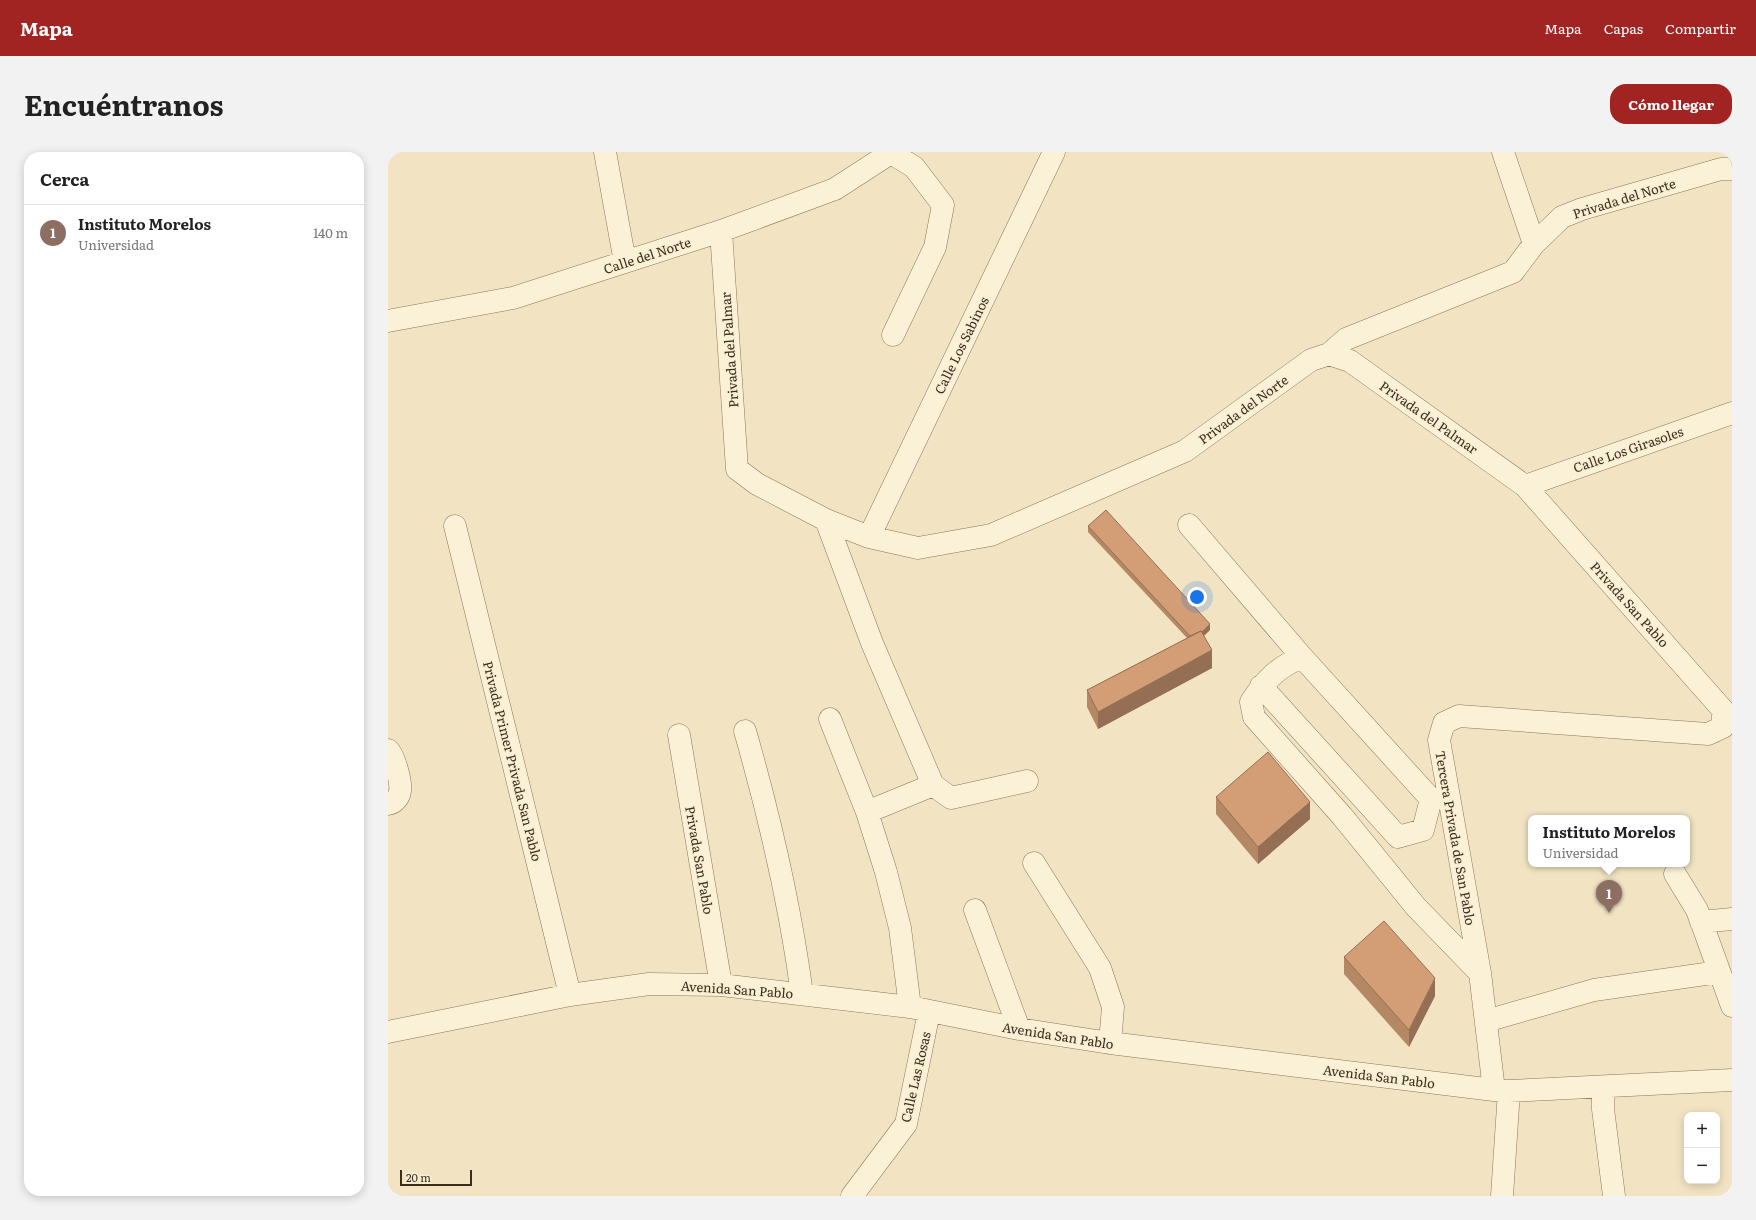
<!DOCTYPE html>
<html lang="es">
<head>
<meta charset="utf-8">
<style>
  body { margin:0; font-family:Literata,serif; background:#f2f2f2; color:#222 }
  .controls { position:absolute; right:12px; bottom:12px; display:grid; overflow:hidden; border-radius:8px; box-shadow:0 2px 10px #0003 }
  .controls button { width:36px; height:36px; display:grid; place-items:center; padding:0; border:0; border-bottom:1px solid #e0e0e0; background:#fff; color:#222; font:20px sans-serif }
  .scale { position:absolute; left:12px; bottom:10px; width:72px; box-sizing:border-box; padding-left:4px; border:2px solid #3c2d1d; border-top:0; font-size:11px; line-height:14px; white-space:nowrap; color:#3c2d1d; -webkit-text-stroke:3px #f8eed3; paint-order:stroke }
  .you { position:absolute; left:809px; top:445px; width:14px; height:14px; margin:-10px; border:3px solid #fff; border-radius:50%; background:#1a73e8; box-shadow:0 0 0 6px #1a73e833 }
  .badge { display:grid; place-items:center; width:26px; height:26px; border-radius:50%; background:#a12423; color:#fff; font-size:13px; font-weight:700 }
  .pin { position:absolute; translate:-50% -33px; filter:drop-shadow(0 1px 2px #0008) }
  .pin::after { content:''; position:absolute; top:21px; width:14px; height:12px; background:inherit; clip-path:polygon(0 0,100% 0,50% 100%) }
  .popup { position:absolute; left:1140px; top:663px; width:162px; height:52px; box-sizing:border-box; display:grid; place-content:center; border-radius:8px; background:#fff; filter:drop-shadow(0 1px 3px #0005); font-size:13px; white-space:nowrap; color:#767676 }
  .popup b { font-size:15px; color:#222 }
  .popup::after { content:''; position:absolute; left:50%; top:100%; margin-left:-8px; border:8px solid transparent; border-top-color:#fff }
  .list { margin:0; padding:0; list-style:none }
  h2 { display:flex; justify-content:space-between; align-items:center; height:52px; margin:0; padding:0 16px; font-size:17px }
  h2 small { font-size:13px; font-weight:400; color:#767676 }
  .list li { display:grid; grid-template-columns:26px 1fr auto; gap:12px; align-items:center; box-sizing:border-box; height:56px; padding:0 16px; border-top:1px solid #e0e0e0 }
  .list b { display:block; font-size:15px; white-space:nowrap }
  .list p { margin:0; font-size:13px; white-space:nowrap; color:#767676 }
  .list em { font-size:13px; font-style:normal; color:#767676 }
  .map { position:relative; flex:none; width:1344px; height:1044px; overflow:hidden; border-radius:16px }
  header { display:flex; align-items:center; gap:24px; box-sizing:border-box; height:56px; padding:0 20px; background:#a12423; color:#fff }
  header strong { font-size:19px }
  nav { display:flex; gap:22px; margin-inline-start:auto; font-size:14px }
  .intro { display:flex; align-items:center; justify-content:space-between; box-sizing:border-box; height:96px; padding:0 24px }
  h1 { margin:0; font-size:28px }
  .button { padding:10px 18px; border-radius:16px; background:#a12423; color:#fff; font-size:14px; font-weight:700 }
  main { display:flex; gap:24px; padding:0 24px }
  aside { flex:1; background:#fff; border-radius:16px; box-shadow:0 2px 10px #0003 }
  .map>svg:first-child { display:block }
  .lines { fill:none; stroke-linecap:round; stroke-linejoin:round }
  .minor-casing { stroke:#8d7558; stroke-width:23 }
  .minor { stroke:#fbf1d7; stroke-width:22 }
  .wall { fill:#b58865 }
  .shaded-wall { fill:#946f53 }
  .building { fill:#d39e76; stroke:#946f53 }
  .labels { text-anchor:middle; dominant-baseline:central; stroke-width:3; stroke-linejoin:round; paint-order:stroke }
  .street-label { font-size:13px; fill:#3c2d1d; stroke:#f8eed3 }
</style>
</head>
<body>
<header>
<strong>Mapa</strong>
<nav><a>Mapa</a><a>Capas</a><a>Compartir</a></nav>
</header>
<div class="intro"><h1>Encuéntranos</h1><a class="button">Cómo llegar</a></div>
<main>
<aside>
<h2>Cerca<small></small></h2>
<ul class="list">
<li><span class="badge" style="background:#8d6e63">1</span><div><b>Instituto Morelos</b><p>Universidad</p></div><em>140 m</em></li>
</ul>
</aside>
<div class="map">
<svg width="1344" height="1044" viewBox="0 0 1344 1044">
  <rect width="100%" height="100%" fill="#f2e4c3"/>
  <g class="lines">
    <!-- minor casing -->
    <g class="minor-casing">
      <path id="minor" d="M217,0L237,110
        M1115,0L1146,92
        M503,1L526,15L555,53L547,95L505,183
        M333,79L349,317L369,332L438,368L481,385L530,396L603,383L797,299L923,208L941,202L958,187L1125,120L1146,92L1174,65L1194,57L1333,17H1344
        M0,169L125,146L333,79L447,37L504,0
        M941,202L962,209L1137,334L1335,558V575L1320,582L1071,564L1056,571L1051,588L1092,821L1106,938
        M1137,334L1344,261
        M438,368L484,491L545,633L563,646L639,629
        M801,373L914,505L1043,647L1035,678L1010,685L873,534
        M67,374L182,843
        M481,385L666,0
        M914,505C890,515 877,528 863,550L866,565L954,664L1028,755L1092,821
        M442,567L479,660L498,720L512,776L522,855
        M357,579C382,666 402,752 414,842
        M291,583L333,833
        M0,598C6,602 14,632 12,639C11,646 6,651 0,652
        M479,660L545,633
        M646,711L712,816L725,855L722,891
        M1287,722L1309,758L1344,854
        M587,758L631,877
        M1313,770L1344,767
        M1098,869L1206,838L1331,820
        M0,880L182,843L261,832L333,833L522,855L631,877L722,891L1106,938L1121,939L1344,928
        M1215,935V957L1226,1044
        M464,1044L518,972L541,860
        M1114,1044L1121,939"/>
    </g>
    <!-- minor -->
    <use href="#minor" class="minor"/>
  </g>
  <!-- wall -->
  <path class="wall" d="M700,374L822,478L816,484L824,516L710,577L699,555V538L799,486L700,380Z
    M828,645L922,667L870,712L828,662Z
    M956,805L1047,844L1021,895L956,822Z"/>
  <!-- shaded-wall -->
  <path class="shaded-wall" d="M822,472V478L805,493V487Z
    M824,498V516L710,577V560Z
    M922,650V667L870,712V695Z
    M1047,826V844L1021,895V878Z"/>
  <!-- building -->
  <path class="building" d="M718,358L822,472L814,480L813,479L802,484L700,374Z
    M813,479L824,498L710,560L699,538Z
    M880,600L922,650L870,695L828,645Z
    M996,769L1047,826L1021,878L956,805Z"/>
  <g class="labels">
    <!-- street labels -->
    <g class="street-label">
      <text transform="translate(1236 46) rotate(-17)">Privada del Norte</text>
      <text transform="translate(259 103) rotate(-18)">Calle del Norte</text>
      <text transform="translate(573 193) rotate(-64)">Calle Los Sabinos</text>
      <text transform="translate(341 198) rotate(-94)">Privada del Palmar</text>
      <text transform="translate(855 257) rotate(-36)">Privada del Norte</text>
      <text transform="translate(1041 265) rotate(35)">Privada del Palmar</text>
      <text transform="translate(1240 297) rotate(-19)">Calle Los Girasoles</text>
      <text transform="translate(1242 452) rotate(48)">Privada San Pablo</text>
      <text transform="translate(125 609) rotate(76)">Privada Primer Privada San Pablo</text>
      <text transform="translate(1068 686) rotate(80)">Tercera Privada de San Pablo</text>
      <text transform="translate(312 708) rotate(80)">Privada San Pablo</text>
      <text transform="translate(349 837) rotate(4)">Avenida San Pablo</text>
      <text transform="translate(670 883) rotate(9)">Avenida San Pablo</text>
      <text transform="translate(991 924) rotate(7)">Avenida San Pablo</text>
      <text transform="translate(527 925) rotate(-77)">Calle Las Rosas</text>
    </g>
  </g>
</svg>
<div class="controls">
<button>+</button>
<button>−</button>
</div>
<div class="scale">20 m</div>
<div class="you"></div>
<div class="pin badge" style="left:1221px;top:761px;background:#8d6e63">1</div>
<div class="popup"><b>Instituto Morelos</b>Universidad</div>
</div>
</main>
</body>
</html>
